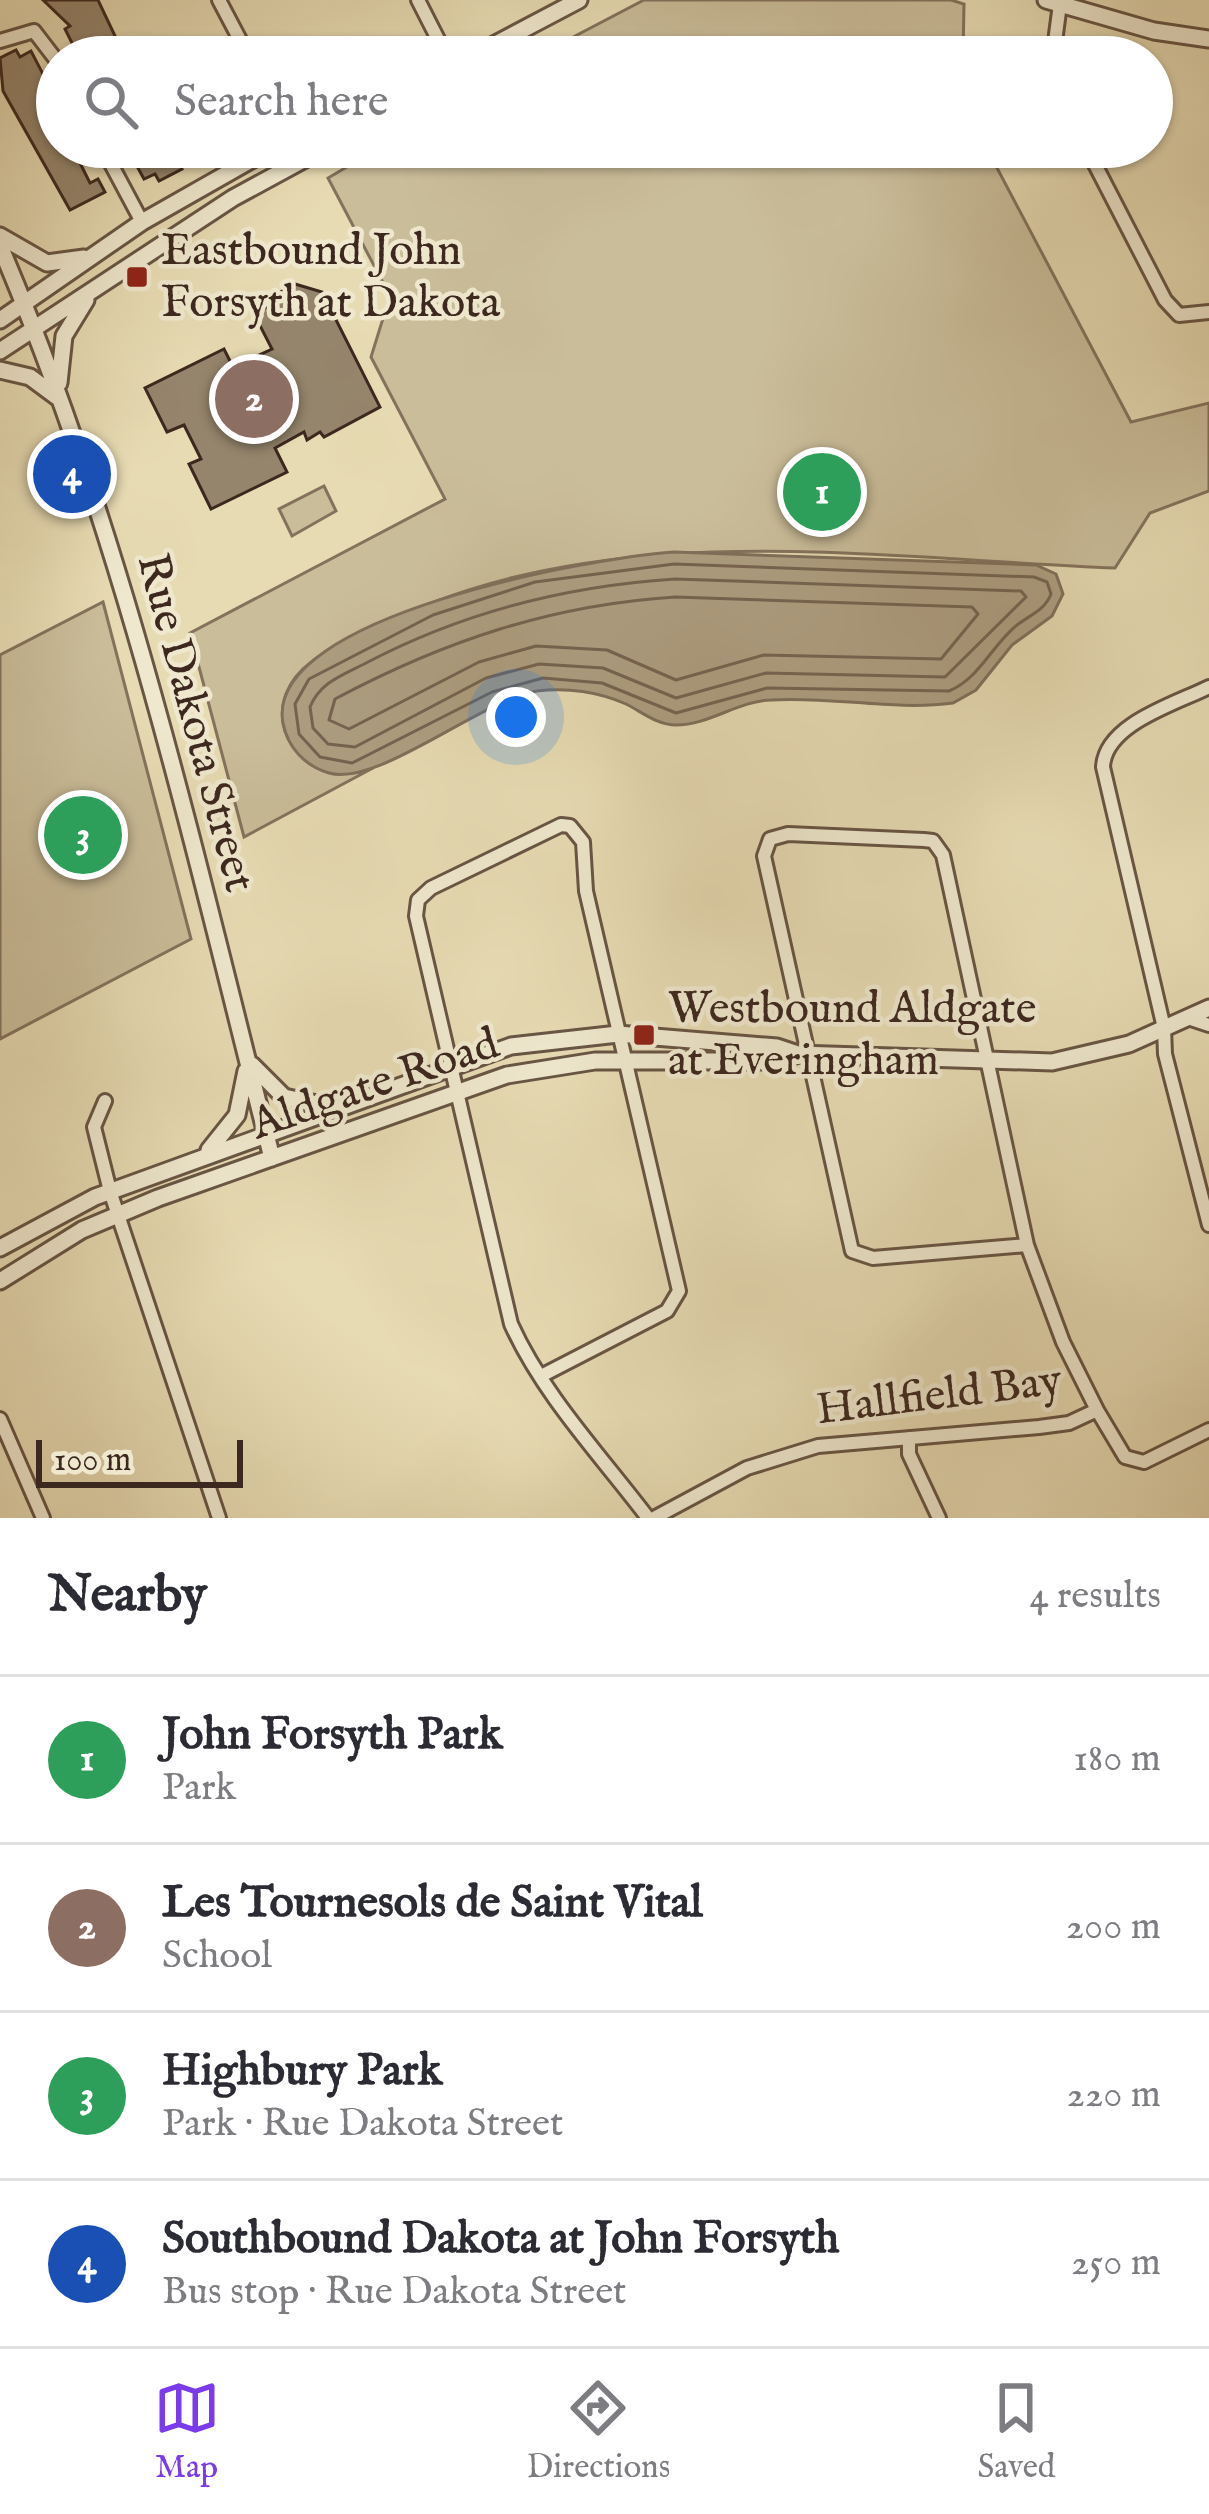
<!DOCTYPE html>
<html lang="en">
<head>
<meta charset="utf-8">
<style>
  body { margin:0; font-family:"IM FELL English",serif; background:#f7f7f7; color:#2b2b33 }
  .scale { position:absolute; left:36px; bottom:30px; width:207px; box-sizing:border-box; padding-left:12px; border:6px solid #3d281f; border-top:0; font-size:33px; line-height:42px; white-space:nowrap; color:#3d281f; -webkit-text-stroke:9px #efe8ce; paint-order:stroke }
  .you { position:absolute; left:516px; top:717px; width:42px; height:42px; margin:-30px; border:9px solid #fff; border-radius:50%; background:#1a73e8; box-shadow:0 0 0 18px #1a73e833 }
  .badge { display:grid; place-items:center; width:78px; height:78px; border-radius:50%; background:#7c3aed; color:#fff; font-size:39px; font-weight:700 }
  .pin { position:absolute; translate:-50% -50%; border:6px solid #fff; box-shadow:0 3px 12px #0006 }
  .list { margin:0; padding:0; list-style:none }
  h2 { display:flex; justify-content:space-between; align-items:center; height:156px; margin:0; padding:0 48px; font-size:51px }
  h2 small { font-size:39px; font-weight:400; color:#7c7c81 }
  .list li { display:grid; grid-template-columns:78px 1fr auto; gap:36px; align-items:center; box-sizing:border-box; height:168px; padding:0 48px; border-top:3px solid #e1e1e2 }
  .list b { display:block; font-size:45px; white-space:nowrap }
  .list p { margin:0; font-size:39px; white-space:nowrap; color:#7c7c81 }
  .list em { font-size:39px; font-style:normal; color:#7c7c81 }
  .icon { flex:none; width:66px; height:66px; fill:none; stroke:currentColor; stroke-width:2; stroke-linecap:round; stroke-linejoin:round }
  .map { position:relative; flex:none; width:1209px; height:1518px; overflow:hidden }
  .search { position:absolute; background:#fff; box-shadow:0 3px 9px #0004; left:36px; right:36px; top:36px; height:132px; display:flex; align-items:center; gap:30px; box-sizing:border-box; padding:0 42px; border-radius:66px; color:#7c7c81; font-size:45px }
  .sheet { height:828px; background:#fff }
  nav { display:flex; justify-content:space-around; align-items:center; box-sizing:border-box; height:168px; border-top:3px solid #e1e1e2; background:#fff; font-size:33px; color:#7c7c81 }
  nav a { display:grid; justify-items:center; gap:6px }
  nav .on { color:#7c3aed }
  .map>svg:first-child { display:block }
  .green { fill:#cabd9a; stroke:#84725c; stroke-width:3 }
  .water { fill:#ad9e81; stroke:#806f5a; stroke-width:3 }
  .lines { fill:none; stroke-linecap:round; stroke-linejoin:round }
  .shore { stroke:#756350; stroke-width:3 }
  .building { fill:#95856c; stroke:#3d281f; stroke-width:3 }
  .minor-casing { stroke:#685544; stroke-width:18 }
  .tertiary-casing { stroke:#685544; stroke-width:21 }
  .minor { stroke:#efe8ce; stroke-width:12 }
  .tertiary { stroke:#efe8ce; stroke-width:15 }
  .poi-dot { fill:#8f2418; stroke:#efe8ce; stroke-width:4.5 }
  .labels { text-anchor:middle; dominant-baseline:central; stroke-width:9; stroke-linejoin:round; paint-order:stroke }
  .poi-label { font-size:45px; fill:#3d281f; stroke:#efe8ce; text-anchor:start }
  .street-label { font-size:45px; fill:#3d281f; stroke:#efe8ce }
</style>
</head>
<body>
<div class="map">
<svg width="1209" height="1518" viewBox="0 0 1209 1518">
  <rect width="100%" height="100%" fill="#e7dbb3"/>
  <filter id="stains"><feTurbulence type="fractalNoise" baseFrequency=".00167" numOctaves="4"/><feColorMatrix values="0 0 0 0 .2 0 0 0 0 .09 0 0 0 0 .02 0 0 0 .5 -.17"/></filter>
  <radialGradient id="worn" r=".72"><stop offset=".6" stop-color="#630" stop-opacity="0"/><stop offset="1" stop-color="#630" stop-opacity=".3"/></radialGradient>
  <!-- green -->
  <path class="green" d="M644,0H951L964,4L963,57H535Z
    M381,147H986L1131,422L1209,403V491L1150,513L1115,568C865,558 593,512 363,634C334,649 298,661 286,694C267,747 325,788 373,768L244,837L190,633L445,499L371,357L390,296L328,178Z
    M324,486L336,511L292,536L279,509Z
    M103,602L191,939L0,1039V655Z"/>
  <!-- water -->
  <path class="water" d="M674,552L1036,565L1056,574L1063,594L1052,616L1012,645L976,690L953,703C893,711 832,696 771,700C738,701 709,725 676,725C657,725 642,712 626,704C599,692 567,687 537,691C479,701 378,787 329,773C305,766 288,748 283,723C263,615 598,557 674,552Z"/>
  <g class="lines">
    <!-- shore -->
    <path class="shore" d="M674,564L1034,577L1047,582L1051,594C1045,610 1030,615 1017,625C992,645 979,679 949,691L767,688L676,713L602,683L543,678L492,692L352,763L320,757L299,734L295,704L309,679L433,615L535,582Z
      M675,579L1021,591L1026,597L945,677L766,673L676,698L603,668L539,664L486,678L355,747L328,744L313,728L310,707C320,682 343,675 366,663C463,612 566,586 675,579Z
      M675,597L972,607L978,614L941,659L764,655L676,680L607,650L536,646L479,662L349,729L329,720L335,699C444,641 551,605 675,597Z"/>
  </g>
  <!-- building -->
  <path class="building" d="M43,0H98L125,57H79L65,29L70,26Z
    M16,50L20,57L31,51L57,101V147H81L86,157L79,161L90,183L98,179L105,192L70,210L3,91L0,58Z
    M140,147H173L182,169L159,181L155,174L144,179L132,157L143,151Z
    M295,284L322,292L380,407L324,437L320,432L307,440L304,432L275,448L287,472L211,509L189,464L201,459L184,425L167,432L145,388L224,349L233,367L272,349L254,314L280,301L277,294Z"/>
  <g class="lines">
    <!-- minor casing -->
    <g class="minor-casing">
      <path id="minor" d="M219,0L249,57
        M418,0L447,57
        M0,41L34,31L57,61
        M1053,57L1060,4
        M102,147L142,222
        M1086,147L1165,300L1179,315L1209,312
        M1209,687C1175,704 1105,724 1103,767L1164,1028L1165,1054L1209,1225
        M1188,1018L1209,1025
        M105,1101L94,1127L110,1191L219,1518
        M541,1376L667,1311L679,1291L586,891L583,842L570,826L561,825L431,888L418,900L416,916L511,1324C543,1395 601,1456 648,1518
        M1097,1410L1125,1457L1144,1462L1209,1430
        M0,1419L43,1518
        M909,1438V1454L939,1518
        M654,1518L747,1468L818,1446L1039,1427L1069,1423L1097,1410L1063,1342L1027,1245L943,855L933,841L924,840L788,834L770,839L764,856L852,1251L873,1258L1027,1245"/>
    </g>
    <!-- tertiary casing -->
    <g class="tertiary-casing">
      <path id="tertiary" d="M1046,0L1154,31L1209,39
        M471,57L579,0
        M0,236L47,263L84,258
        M0,246C125,539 194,851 272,1158
        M0,320L142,222L274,147
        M0,351L233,198L327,147
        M0,370L30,377L57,397
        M59,383L64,336L86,300
        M252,1065L284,1097L326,1106
        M209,1150L237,1115L246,1071
        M0,1248L95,1197L511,1046L618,1034L777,1047L798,1054
        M0,1281L82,1230L158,1198L507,1075L595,1061H778L798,1054L1052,1062L1129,1044L1209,1008"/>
    </g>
    <!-- minor -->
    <use href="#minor" class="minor"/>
    <!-- tertiary -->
    <use href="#tertiary" class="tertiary"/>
  </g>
  <!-- markers -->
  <g class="poi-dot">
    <rect x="125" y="265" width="24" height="24" rx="6"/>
    <rect x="632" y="1023" width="24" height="24" rx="6"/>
  </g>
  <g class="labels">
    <!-- poi labels -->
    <g class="poi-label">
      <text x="161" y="251">Eastbound John<tspan x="161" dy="52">Forsyth at Dakota</tspan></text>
      <text x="668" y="1009">Westbound Aldgate<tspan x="668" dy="52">at Everingham</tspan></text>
    </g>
    <!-- street labels -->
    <g class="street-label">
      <text transform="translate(195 723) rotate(75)">Rue Dakota Street</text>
      <text transform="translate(375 1085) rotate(-19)">Aldgate Road</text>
      <text transform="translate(939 1396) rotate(-7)">Hallfield Bay</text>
    </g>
  </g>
  <rect width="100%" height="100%" filter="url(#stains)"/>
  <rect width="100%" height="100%" fill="url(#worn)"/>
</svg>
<div class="scale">100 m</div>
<div class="you"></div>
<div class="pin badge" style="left:822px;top:492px;background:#2e9e5b">1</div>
<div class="pin badge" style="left:254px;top:399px;background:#8d6e63">2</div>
<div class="pin badge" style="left:83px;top:835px;background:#2e9e5b">3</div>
<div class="pin badge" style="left:72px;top:474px;background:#1a4fb4">4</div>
<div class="search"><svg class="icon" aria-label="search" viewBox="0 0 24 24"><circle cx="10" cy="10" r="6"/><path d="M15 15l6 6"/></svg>Search here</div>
</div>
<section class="sheet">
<h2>Nearby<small>4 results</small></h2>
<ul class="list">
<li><span class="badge" style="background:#2e9e5b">1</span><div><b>John Forsyth Park</b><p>Park</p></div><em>180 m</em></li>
<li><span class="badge" style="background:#8d6e63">2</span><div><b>Les Tournesols de Saint Vital</b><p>School</p></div><em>200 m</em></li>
<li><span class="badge" style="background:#2e9e5b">3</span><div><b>Highbury Park</b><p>Park · Rue Dakota Street</p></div><em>220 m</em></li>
<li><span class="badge" style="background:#1a4fb4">4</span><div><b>Southbound Dakota at John Forsyth</b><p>Bus stop · Rue Dakota Street</p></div><em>250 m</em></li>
</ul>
</section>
<nav>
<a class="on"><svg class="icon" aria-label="map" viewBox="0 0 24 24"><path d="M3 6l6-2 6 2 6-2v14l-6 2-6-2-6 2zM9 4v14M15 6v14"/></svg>Map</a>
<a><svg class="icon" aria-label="directions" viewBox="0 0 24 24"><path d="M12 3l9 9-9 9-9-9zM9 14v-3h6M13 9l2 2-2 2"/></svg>Directions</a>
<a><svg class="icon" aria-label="saved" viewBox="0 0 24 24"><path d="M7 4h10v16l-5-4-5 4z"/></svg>Saved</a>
</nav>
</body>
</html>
